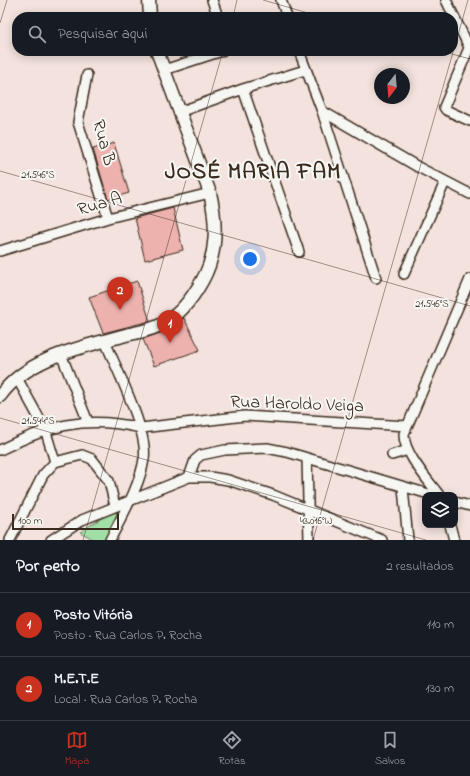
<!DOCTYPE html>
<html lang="pt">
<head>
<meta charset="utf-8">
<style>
  body { margin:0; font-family:"Indie Flower",sans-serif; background:#242831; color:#f1f3f6 }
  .controls { position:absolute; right:12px; bottom:12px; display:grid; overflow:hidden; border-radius:8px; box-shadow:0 2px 10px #0003 }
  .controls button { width:36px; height:36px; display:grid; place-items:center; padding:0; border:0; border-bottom:1px solid #363941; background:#171b24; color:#f1f3f6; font:20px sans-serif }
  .compass { position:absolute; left:374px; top:68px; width:36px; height:36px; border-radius:50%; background:#171b24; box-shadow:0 2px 10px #0003; rotate:196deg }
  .scale { position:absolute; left:12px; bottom:10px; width:107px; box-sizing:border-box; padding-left:4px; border:2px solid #3b2a1e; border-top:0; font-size:11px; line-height:14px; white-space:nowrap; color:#3b2a1e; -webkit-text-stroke:3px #f6f6f2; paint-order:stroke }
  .you { position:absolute; left:250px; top:259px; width:14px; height:14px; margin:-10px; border:3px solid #fff; border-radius:50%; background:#1a73e8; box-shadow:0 0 0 6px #1a73e833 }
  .badge { display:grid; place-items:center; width:26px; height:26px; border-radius:50%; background:#c8321e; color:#fff; font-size:13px; font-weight:700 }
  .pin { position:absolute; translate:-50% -33px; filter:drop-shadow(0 1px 2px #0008) }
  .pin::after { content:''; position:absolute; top:21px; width:14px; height:12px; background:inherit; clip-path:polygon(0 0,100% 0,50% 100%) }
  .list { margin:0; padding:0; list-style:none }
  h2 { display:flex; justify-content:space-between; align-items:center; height:52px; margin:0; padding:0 16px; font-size:17px }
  h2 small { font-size:13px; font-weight:400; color:#9ea1a6 }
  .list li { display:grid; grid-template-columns:26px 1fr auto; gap:12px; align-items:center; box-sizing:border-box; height:64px; padding:0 16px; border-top:1px solid #363941 }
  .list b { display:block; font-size:15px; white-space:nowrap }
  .list p { margin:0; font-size:13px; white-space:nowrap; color:#9ea1a6 }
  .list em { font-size:13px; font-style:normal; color:#9ea1a6 }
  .icon { flex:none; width:22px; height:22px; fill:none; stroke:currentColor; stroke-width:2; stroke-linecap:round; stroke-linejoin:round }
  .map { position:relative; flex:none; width:470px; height:540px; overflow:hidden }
  .search { position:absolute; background:#171b24; box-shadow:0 2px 10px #0003; left:12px; right:12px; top:12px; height:44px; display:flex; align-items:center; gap:10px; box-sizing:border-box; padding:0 14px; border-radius:16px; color:#9ea1a6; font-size:15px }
  .sheet { height:180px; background:#171b24 }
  nav { display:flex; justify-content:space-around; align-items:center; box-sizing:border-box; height:56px; border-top:1px solid #363941; background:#171b24; font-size:11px; color:#9ea1a6 }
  nav a { display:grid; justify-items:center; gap:2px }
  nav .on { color:#c8321e }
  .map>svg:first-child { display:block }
  .green { fill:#a2dfa7; stroke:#6e8462 }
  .building { fill:#edb2ad; stroke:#3b2a1e }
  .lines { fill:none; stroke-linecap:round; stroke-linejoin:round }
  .minor-casing { stroke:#3b2a1e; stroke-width:12 }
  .major-casing { stroke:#3b2a1e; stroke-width:15 }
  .minor { stroke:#f6f6f2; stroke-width:9 }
  .major { stroke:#f6f6f2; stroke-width:12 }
  .ticks { fill:none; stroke:#3b2a1e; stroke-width:1; stroke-opacity:0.45 }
  .labels { text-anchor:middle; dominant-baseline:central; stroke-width:4; stroke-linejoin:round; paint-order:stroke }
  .street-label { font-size:18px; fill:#3b2a1e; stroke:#f6f6f2 }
  .district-label { font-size:22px; font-weight:bold; letter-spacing:1px; fill:#3b2a1e; stroke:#f6f6f2 }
  .ticks-label { font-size:10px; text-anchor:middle; fill:#3b2a1e; stroke:#f6f6f2; stroke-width:4; stroke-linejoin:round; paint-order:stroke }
</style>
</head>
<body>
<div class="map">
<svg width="470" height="540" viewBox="0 0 470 540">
  <rect width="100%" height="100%" fill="#f3e2dd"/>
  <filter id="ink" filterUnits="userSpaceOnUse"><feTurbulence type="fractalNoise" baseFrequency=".025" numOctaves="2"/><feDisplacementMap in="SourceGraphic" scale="8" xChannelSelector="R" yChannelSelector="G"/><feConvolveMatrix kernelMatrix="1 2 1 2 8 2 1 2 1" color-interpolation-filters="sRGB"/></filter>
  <g filter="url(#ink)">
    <!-- green -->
    <path class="green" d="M114,510L117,514L107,540H95L80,532Z"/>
    <!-- building -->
    <path class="building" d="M114,143L129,193L108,199L93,149Z
      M173,208L183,250L145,260L135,218Z
      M137,281L150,321L103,333L89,297Z
      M184,318L200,350L154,366L143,339L163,332Z"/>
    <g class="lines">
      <!-- minor casing -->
      <g class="minor-casing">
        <path id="minor" d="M212,0L218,17
          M281,0L287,17
          M446,0L470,49
          M469,48L444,107L446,110L470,121
          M299,51L322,111L376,278
          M164,70L222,51
          M87,75L78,122L108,218
          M243,89L299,252
          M322,111L418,167L470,194
          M179,112L243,89L305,70
          M0,251L108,218L210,193
          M404,274L445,182
          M105,341C116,368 149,433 144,459C140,486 122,516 110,540
          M61,354L88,422
          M0,450C50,425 85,415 141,428L245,416L407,426
          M392,455L408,450
          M307,459L309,540
          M55,462L82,455L92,459L109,481L115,506
          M189,477L195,460L201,455L225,450L267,448L287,452L432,495
          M403,488L408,540
          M439,495C428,480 403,452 404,434L470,279
          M455,502L470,506
          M450,525L454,540
          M10,540L43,475L55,462L45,429L17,378
          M51,540L82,520L189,477H210L228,480L273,495L382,540"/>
      </g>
      <!-- major casing -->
      <g class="major-casing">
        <path id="major" d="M149,0L150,17
          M0,396C28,357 83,347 126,335C139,332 153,330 164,323C181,314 193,297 202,281C218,253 217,223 210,193L157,51"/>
      </g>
      <!-- minor -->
      <use href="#minor" class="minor"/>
      <!-- major -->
      <use href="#major" class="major"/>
    </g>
  </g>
  <!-- ticks -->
  <path class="ticks" d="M263,0L322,17M233,17L237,0M0,23L7,0M441,51L470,59M0,171L470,306M0,418L426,540M83,540L223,51M313,540L468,0"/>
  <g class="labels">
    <!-- street labels -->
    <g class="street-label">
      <text transform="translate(103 143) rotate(75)">Rua B</text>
      <text transform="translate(100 205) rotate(-16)">Rua A</text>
      <text transform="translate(297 405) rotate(2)">Rua Haroldo Veiga</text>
    </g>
    <!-- district labels -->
    <g class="district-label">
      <text x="253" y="173">JOSÉ MARIA FAM</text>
    </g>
  </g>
  <g class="ticks-label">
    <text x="38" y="178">21.546°S</text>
    <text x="432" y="307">21.546°S</text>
    <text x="38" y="424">21.544°S</text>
    <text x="316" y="524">43.016°W</text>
  </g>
</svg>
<div class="controls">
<button><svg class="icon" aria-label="layers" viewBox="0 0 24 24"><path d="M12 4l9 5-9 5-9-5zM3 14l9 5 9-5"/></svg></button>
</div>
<svg class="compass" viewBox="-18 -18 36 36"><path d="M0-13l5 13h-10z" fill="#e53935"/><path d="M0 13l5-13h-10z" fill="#9ea1a6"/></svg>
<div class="scale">100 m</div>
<div class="you"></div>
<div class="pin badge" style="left:170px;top:343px">1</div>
<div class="pin badge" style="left:120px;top:310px">2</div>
<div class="search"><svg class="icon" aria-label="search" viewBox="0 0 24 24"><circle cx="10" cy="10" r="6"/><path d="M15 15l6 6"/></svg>Pesquisar aqui</div>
</div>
<section class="sheet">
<h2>Por perto<small>2 resultados</small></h2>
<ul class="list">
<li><span class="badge">1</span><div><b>Posto Vitória</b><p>Posto · Rua Carlos P. Rocha</p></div><em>110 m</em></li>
<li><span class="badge">2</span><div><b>M.E.T.E</b><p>Local · Rua Carlos P. Rocha</p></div><em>130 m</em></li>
</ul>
</section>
<nav>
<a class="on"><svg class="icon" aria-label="map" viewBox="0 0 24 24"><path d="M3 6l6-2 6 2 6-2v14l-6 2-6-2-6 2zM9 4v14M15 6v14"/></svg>Mapa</a>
<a><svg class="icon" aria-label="directions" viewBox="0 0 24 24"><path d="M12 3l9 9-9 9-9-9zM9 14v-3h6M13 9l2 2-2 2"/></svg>Rotas</a>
<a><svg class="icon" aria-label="saved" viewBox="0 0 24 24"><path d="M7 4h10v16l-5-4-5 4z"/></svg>Salvos</a>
</nav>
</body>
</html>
